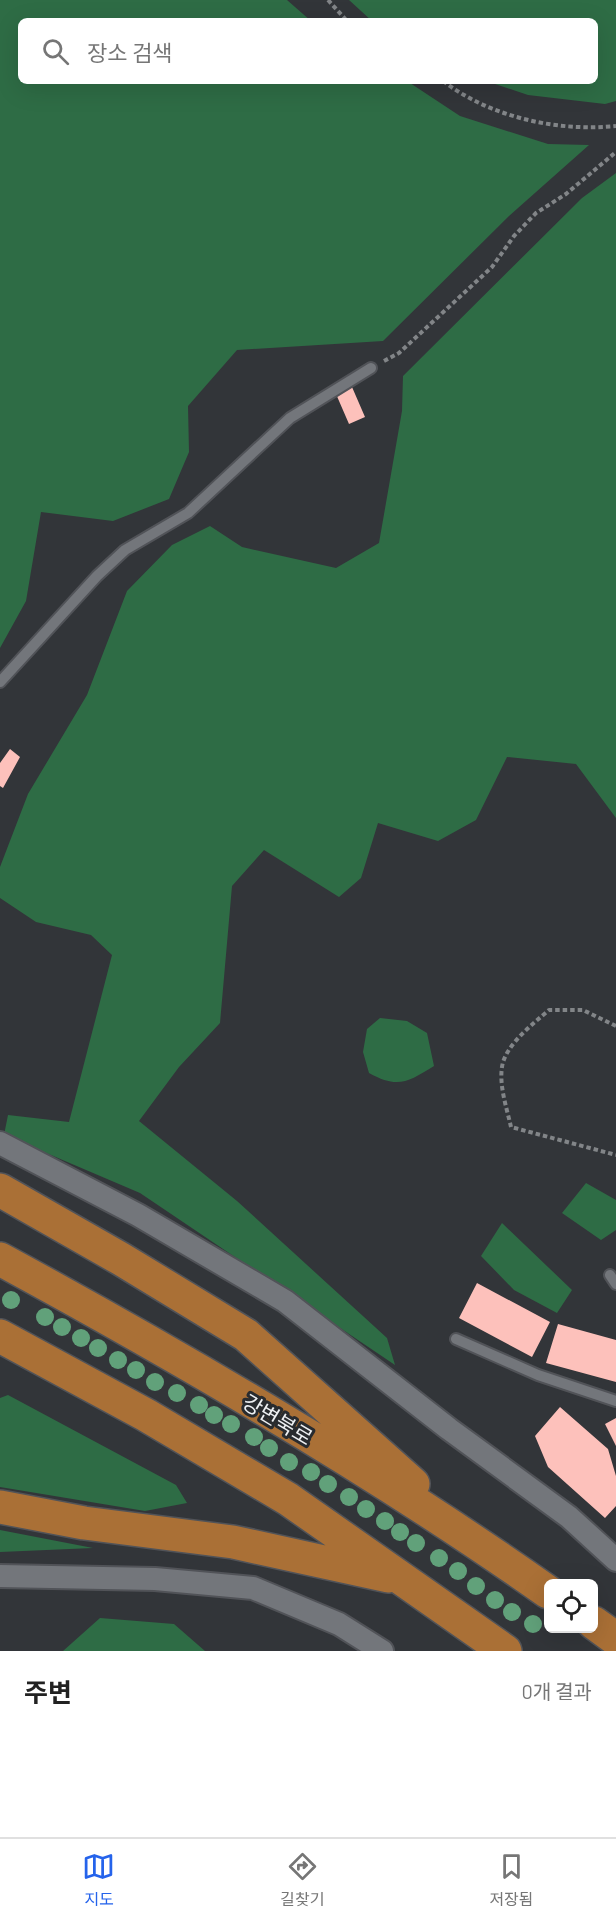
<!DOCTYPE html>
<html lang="ko">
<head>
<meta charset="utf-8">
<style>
  body { margin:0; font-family:Barlow,"Noto Sans KR",sans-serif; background:#f6f6f6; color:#222 }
  .controls { position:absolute; right:18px; bottom:18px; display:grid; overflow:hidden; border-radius:9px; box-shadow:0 6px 24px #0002 }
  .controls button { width:54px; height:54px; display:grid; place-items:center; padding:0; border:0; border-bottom:2px solid #e0e0e0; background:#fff; color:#222; font:30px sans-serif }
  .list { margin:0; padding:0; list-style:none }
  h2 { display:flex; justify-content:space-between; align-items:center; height:78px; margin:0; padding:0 24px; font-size:26px }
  h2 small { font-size:20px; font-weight:400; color:#767676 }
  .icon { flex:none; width:33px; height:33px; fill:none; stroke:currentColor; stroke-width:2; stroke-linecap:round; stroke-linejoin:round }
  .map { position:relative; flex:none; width:616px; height:1651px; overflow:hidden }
  .search { position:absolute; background:#fff; box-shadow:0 6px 24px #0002; left:18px; right:18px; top:18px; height:66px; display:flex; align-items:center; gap:15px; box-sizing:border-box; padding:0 21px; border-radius:9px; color:#767676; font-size:22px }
  .sheet { height:186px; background:#fff }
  nav { display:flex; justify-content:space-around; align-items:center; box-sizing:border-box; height:84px; border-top:2px solid #e0e0e0; background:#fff; font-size:16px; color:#767676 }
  nav a { display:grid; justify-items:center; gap:3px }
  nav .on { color:#2563eb }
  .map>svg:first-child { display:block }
  .green { fill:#2e6c45 }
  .building { fill:#fdc1bb }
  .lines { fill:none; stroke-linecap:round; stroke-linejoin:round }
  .service-casing { stroke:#515358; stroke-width:14 }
  .minor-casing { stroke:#515358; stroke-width:26 }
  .trunk-casing { stroke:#515358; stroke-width:36 }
  .path { stroke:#828588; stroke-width:4; stroke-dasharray:4.5 3; stroke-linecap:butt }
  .service { stroke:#73767b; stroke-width:10 }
  .minor { stroke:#73767b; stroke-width:22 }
  .trunk { stroke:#aa7036; stroke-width:33 }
  .tree { fill:#61a17a }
  .labels { text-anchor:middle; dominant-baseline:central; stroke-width:6; stroke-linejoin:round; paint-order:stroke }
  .street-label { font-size:21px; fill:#eef0f3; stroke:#282b2f }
</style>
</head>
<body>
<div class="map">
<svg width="616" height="1651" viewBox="0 0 616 1651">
  <rect width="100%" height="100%" fill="#323539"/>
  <!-- green -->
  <path class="green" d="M0,0H287L311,21H21V81H407L460,116L548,144L589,145L509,216L383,341L237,350L188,406L189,452L169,499L113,521L41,512L26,601L0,648Z
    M349,0H616V101L605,104L528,95L486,81H595V21H372Z
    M616,173V818L576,764L507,757L476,820L438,841L378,823L361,878L339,897L264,850L232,886L220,1023L179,1067L139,1121L237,1201L387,1338L395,1365L140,1193L4,1135L8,1115L69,1122L112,955L91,935L36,922L0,898V867L28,794L87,695L127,591L172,545L210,526L242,547L336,568L379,543L402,411L403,376L582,198Z
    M380,1018L407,1021L427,1033L434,1066C408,1082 398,1089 369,1073L363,1052L367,1029Z
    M586,1183L616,1200V1230L601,1240L562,1213Z
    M502,1223L572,1290L557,1313L514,1290L481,1256Z
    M8,1395L176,1485L187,1503L145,1511L0,1487V1398Z
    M0,1530L93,1548L0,1552Z
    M100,1618L174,1624L205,1651H63Z"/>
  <!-- building -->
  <path class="building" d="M352,387L365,417L349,424L336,394Z
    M10,749L20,757L3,788L0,786V763Z
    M477,1283L550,1322L532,1357L459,1318Z
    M558,1324L616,1340V1382L546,1363Z
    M560,1407L608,1449L616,1476V1506L605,1518L548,1467L535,1436Z
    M616,1418V1446L605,1424Z"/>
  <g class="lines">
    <!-- service casing -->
    <g class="service-casing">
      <path id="service" d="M0,682L97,576L125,550L188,513L290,418L371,368
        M610,1275L616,1284
        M456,1339L538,1375L616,1401"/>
    </g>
    <!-- minor casing -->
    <g class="minor-casing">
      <path id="minor" d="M0,1143L138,1215L285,1301L449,1429L569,1517L616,1560
        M0,1576L155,1579L253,1588L339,1624L382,1651"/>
    </g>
    <!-- trunk casing -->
    <g class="trunk-casing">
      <path id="trunk" d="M0,1190L121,1259L246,1335L413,1484
        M0,1259C186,1360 375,1470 548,1592
        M0,1336L146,1415L288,1499L505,1651
        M0,1507L84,1523L233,1542L388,1576
        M594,1623L616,1639"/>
    </g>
    <!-- path -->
    <path class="path" d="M328,0L347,21
      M443,81C490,117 557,132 616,126
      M384,361L399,353L492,267L514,236L536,213L566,194L616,152
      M616,1026L583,1010H549C533,1024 505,1045 502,1067C499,1086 507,1109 511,1127L616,1155"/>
    <!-- service -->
    <use href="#service" class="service"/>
    <!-- minor -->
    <use href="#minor" class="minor"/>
    <!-- trunk -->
    <use href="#trunk" class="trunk"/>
  </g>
  <!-- trees -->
  <g class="tree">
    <circle cx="11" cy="1300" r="9"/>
    <circle cx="45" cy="1317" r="9"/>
    <circle cx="62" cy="1327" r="9"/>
    <circle cx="81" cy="1338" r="9"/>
    <circle cx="98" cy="1348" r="9"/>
    <circle cx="118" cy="1360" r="9"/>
    <circle cx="136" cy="1370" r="9"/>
    <circle cx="155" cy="1382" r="9"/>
    <circle cx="177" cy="1393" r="9"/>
    <circle cx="199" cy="1405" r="9"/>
    <circle cx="214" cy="1415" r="9"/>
    <circle cx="231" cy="1424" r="9"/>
    <circle cx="254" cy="1437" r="9"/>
    <circle cx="269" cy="1448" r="9"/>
    <circle cx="289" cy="1462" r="9"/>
    <circle cx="311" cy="1472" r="9"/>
    <circle cx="328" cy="1484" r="9"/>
    <circle cx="349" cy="1497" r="9"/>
    <circle cx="366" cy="1509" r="9"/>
    <circle cx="385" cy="1521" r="9"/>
    <circle cx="400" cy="1532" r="9"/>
    <circle cx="416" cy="1543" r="9"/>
    <circle cx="439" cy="1558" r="9"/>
    <circle cx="458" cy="1571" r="9"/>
    <circle cx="476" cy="1586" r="9"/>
    <circle cx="495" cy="1600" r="9"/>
    <circle cx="512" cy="1612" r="9"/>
    <circle cx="533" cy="1624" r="9"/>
  </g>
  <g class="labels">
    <!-- street labels -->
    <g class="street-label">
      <text transform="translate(278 1419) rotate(31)">강변북로</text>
    </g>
  </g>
</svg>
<div class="controls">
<button><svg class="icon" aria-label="locate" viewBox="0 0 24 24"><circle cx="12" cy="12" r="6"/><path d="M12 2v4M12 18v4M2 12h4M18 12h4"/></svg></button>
</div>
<div class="search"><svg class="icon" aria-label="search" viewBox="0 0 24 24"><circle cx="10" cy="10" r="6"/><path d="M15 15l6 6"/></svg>장소 검색</div>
</div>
<section class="sheet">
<h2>주변<small>0개 결과</small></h2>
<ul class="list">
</ul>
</section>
<nav>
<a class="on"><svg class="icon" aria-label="map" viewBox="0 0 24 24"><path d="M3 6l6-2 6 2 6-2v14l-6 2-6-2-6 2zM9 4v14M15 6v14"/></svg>지도</a>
<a><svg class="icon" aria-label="directions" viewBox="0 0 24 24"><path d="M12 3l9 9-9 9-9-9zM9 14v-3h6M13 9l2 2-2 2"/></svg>길찾기</a>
<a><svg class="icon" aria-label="saved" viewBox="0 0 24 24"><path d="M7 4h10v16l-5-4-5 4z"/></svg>저장됨</a>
</nav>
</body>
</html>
